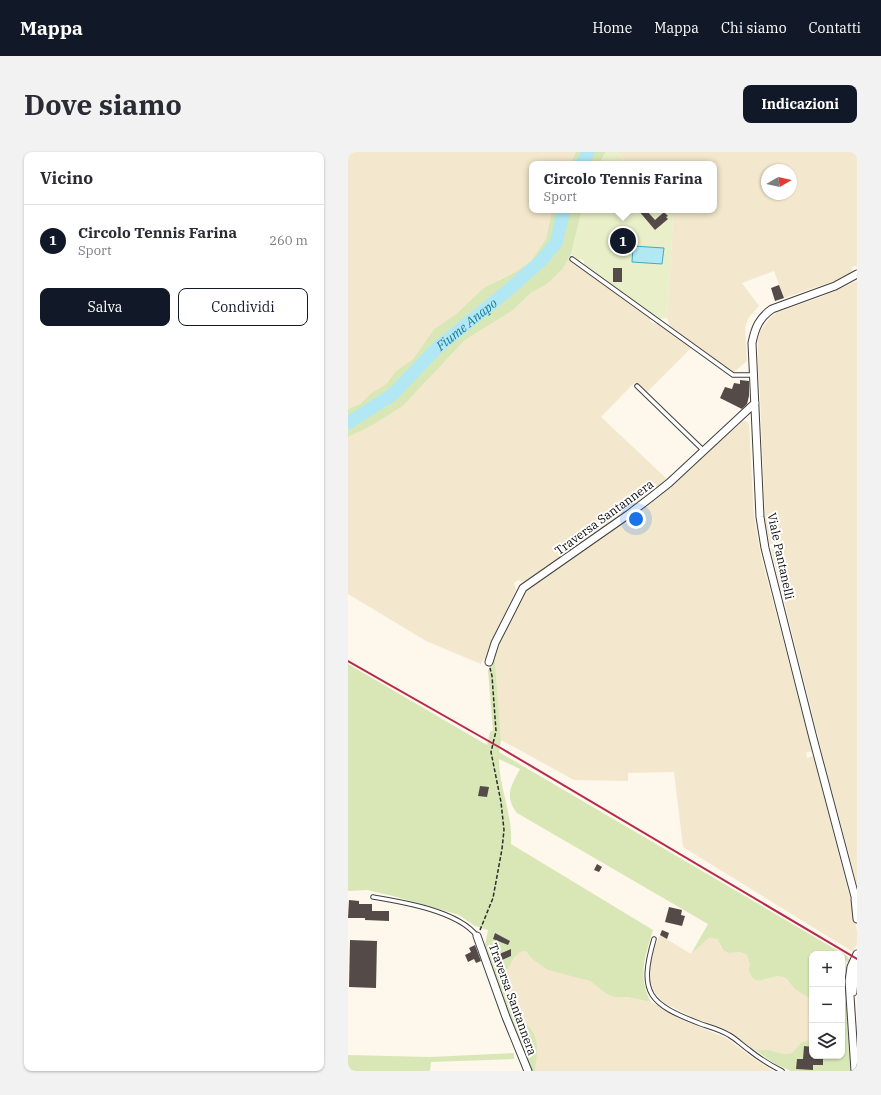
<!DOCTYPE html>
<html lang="it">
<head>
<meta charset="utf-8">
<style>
  body { margin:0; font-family:"IBM Plex Serif",serif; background:#f2f2f3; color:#2b2b33 }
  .controls { position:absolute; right:12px; bottom:12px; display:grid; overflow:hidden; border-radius:8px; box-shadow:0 1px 3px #0004 }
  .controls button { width:36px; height:36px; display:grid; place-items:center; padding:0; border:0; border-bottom:1px solid #e1e1e2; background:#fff; color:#2b2b33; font:20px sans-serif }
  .compass { position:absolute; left:413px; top:12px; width:36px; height:36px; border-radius:50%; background:#fff; box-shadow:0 1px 3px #0004; rotate:81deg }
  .you { position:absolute; left:288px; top:367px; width:14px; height:14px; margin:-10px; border:3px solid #fff; border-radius:50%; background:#1a73e8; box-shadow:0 0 0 6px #1a73e833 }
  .badge { display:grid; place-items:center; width:26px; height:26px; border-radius:50%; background:#111827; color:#fff; font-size:13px; font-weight:700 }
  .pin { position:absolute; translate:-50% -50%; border:2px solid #fff; box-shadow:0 1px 4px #0006 }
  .popup { position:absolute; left:181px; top:9px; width:188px; height:52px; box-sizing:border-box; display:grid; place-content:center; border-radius:8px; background:#fff; filter:drop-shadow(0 1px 3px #0005); font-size:13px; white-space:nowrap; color:#7c7c81 }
  .popup b { font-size:15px; color:#2b2b33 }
  .popup::after { content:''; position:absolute; left:50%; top:100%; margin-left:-8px; border:8px solid transparent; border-top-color:#fff }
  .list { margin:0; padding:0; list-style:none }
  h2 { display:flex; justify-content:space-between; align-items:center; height:52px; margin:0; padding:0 16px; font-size:17px }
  h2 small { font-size:13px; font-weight:400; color:#7c7c81 }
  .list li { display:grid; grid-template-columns:26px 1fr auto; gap:12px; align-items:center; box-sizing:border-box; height:72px; padding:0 16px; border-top:1px solid #e1e1e2 }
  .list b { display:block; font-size:15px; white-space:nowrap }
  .list p { margin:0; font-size:13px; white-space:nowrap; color:#7c7c81 }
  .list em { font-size:13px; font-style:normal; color:#7c7c81 }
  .actions { display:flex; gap:8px; padding:12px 16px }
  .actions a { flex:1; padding:9px 0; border:1px solid #111827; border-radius:8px; text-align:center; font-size:14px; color:#111827 }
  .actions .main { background:#111827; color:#fff }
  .icon { flex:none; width:22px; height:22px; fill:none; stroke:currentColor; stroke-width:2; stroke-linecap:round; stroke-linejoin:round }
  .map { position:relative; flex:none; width:509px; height:919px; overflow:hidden; border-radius:8px }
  header { display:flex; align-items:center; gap:24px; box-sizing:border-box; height:56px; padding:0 20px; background:#111827; color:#fff }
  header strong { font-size:19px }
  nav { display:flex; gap:22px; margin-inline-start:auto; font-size:14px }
  .intro { display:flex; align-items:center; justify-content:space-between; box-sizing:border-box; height:96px; padding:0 24px }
  h1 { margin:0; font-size:28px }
  .button { padding:10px 18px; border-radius:8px; background:#111827; color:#fff; font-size:14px; font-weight:700 }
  main { display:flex; gap:24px; padding:0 24px }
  aside { flex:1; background:#fff; border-radius:8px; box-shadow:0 1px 3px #0004 }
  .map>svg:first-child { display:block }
  .farmland { fill:#f3e8cd; fill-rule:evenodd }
  .green { fill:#d9e7b7 }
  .pitch { fill:#e9efc8 }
  .water { fill:#b2e8f4; stroke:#3bacc9 }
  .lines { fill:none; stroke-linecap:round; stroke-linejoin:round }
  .river { stroke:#b2e8f4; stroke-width:13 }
  .building { fill:#544b49 }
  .service-casing { stroke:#3f3f3f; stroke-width:5.5 }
  .minor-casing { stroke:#3f3f3f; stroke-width:9 }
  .path { stroke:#2e2e2e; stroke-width:1.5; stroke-dasharray:4 2; stroke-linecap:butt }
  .service { stroke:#fff; stroke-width:3.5 }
  .minor { stroke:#fff; stroke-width:7 }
  .rail { stroke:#b7294c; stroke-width:2 }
  .labels { text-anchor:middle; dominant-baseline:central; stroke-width:4; stroke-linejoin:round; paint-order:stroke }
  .street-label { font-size:12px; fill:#0c0c0c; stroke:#fff }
  .water-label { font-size:13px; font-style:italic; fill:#1a7b99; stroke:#fff }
</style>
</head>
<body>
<header>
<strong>Mappa</strong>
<nav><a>Home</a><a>Mappa</a><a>Chi siamo</a><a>Contatti</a></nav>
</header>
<div class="intro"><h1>Dove siamo</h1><a class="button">Indicazioni</a></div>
<main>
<aside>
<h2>Vicino<small></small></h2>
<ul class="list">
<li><span class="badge">1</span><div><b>Circolo Tennis Farina</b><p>Sport</p></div><em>260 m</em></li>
</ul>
<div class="actions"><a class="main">Salva</a><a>Condividi</a></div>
</aside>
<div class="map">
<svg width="509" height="919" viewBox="0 0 509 919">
  <rect width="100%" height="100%" fill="#fef7eb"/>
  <!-- farmland -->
  <path class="farmland" d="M0,0H228L222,12H184V58H204L198,87L183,109L167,120L152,127L109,161L86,177L65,207L48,219L38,232L22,242L12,252L0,257Z
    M269,0H509V115L507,114L504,115V120L486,129L436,146L426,119L394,131L411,154L401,165L397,175L399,209L385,221L322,174L319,166L325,67L318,58H366V12H279ZM419,18H443V42H419Z
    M220,107L302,167V169L306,172L308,171L344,195L299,240L287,230L253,265L320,328L287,355L278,353L275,356L276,359L273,364L176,430L170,428L166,431L168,438L147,482L138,507L135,508L133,512L78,489L0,442V285L25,273L55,254L117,188L164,159L183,141L199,132L214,118Z
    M509,129V733L475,605L423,397L428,396L427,392H422L417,368L412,243L410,216V189L412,179L424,164L430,160L473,145Z
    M395,269H398L401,272L406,365L413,404L464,599L458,601L459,606L465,604L502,746L509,779V792L505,800L335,695L326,620L280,621V629L226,628L153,588L147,508L151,493L171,450L179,437L230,399L290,360L317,338Z
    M312,783L343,802L361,786L369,787L373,795L382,801L392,800L399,803L403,813L415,828L425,825L433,824L439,828L445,835L464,848V888H461L444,901L436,902L421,898L406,897L402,896L381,880L346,866L316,851L304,838L301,827L303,809L305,799Z
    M173,799H178L183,806L242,829L267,845H279L303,850L337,869L378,886L402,904L425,919H187L188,901L177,871L170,866L163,852L158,836L157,825L161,813L169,803Z"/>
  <!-- green -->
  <path class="green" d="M228,0H258L251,12H222Z
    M204,58H234L223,102L214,118L199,132L183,141L164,159L117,188L55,254L25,273L0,285V257L12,252L22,242L38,232L48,219L65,207L86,177L109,161L136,136L167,120L183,109L198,87Z
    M179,437L171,450L151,493L147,508L153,588L151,600L499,804L502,808L500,811L498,808L494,809V802H464V848C458,844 451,840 446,836C442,832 440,827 435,825C425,821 407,837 402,821C400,818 401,816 402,813L399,803L392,800L382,801L376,799L369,787L361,786L343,802L360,772L169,661C156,644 163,634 172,617L151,607C151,636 165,663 163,692L305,778C297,805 289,824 303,850L279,845H267L259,842L242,829L200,818L183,806L178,799C171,799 168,804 164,809C161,814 157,821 157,826C156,837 164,859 171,866C177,872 185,877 187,885C191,895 188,908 187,919H184L171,890L138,800L137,793L140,778L127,774L111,763L45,744L19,738L0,739V512L139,593L142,580L145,578L140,519L149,494L172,443Z
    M494,848L499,852L503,919H443L427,912L406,897L421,898L436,902L444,901L454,890L464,888V904H494Z
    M166,901V907L83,910L82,919H0V903L82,905Z"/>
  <!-- pitch -->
  <path class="pitch" d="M258,0H269L279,12H251Z
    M234,58H318L325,67L319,166L309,167L236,112V109L233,107L230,108L223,102Z"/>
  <!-- water -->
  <path class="water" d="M285,94L316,96L314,112L284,110Z"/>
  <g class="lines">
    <!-- river -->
    <g class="river">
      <path d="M234,12L240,0"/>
      <path id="s1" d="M0,271L44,243L90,195L158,140L193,109L208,91L216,58"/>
    </g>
  </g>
  <!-- building -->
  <path class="building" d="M290,58H298L307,68L316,60L320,64L318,65L320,67L307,78Z
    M265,116H274V130H265Z
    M431,133L436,146L427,149L423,136Z
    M392,228L401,229V244L399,252L394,257L372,246L377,235L384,237L386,231L392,232Z
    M132,634L141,635L139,645L130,644Z
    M249,712L254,715L251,720L246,718Z
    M1,748L11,749V752H24V759H41V769L17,768V766H0Z
    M321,755L334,758L333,763L337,764L334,774L317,770Z
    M314,778L321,781L319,787L312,783Z
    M147,781L162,789L160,793L145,787Z
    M2,788L29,789L28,836L1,835Z
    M127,793L133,809L128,811L126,807L120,810L117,803L123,800L121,796Z
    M163,797V804L147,811L144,805Z
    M456,894L464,895V904H475V913H465V918L448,917L449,907H455Z"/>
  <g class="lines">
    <!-- service casing -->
    <g class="service-casing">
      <path id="service" d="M224,107L385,223H406
        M289,234L355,298
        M25,745C55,750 110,759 129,784
        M306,787C290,842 301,852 353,872C362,875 373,878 381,883C388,887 394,893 401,898C411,906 422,913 434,919"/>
    </g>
    <!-- minor casing -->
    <g class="minor-casing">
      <path id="minor" d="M509,122L487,134L424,157C411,166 407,176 404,191L412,365L417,396L465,586L509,752
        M141,510L147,491L175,436L281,362L302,346L321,331L407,251
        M507,747L509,767
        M129,784L158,865L180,919
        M505,840L506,828L509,814
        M507,919L501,829L503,815L509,802"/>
    </g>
    <!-- path -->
    <path class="path" d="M132,778L145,746L154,697L156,678L153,650L143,600L148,579L144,524L142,516"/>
    <!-- service -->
    <use href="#service" class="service"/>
    <!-- minor -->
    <use href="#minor" class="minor"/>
    <!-- rail -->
    <path class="rail" d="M0,509L151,595L509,807"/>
  </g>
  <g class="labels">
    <!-- street labels -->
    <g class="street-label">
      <text transform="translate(256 365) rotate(-36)">Traversa Santannera</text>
      <text transform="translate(433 404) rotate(78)">Viale Pantanelli</text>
      <text transform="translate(165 847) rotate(70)">Traversa Santannera</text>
    </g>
    <!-- water labels -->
    <g class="water-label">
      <text stroke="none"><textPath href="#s1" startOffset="155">Fiume Anapo</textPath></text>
    </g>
  </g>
</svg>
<div class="controls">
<button>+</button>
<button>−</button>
<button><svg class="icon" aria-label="layers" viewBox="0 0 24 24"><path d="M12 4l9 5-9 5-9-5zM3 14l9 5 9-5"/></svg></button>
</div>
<svg class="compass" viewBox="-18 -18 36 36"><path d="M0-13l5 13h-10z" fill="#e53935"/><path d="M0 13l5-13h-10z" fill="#7c7c81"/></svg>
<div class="you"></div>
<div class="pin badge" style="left:275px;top:89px">1</div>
<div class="popup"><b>Circolo Tennis Farina</b>Sport</div>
</div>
</main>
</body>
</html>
